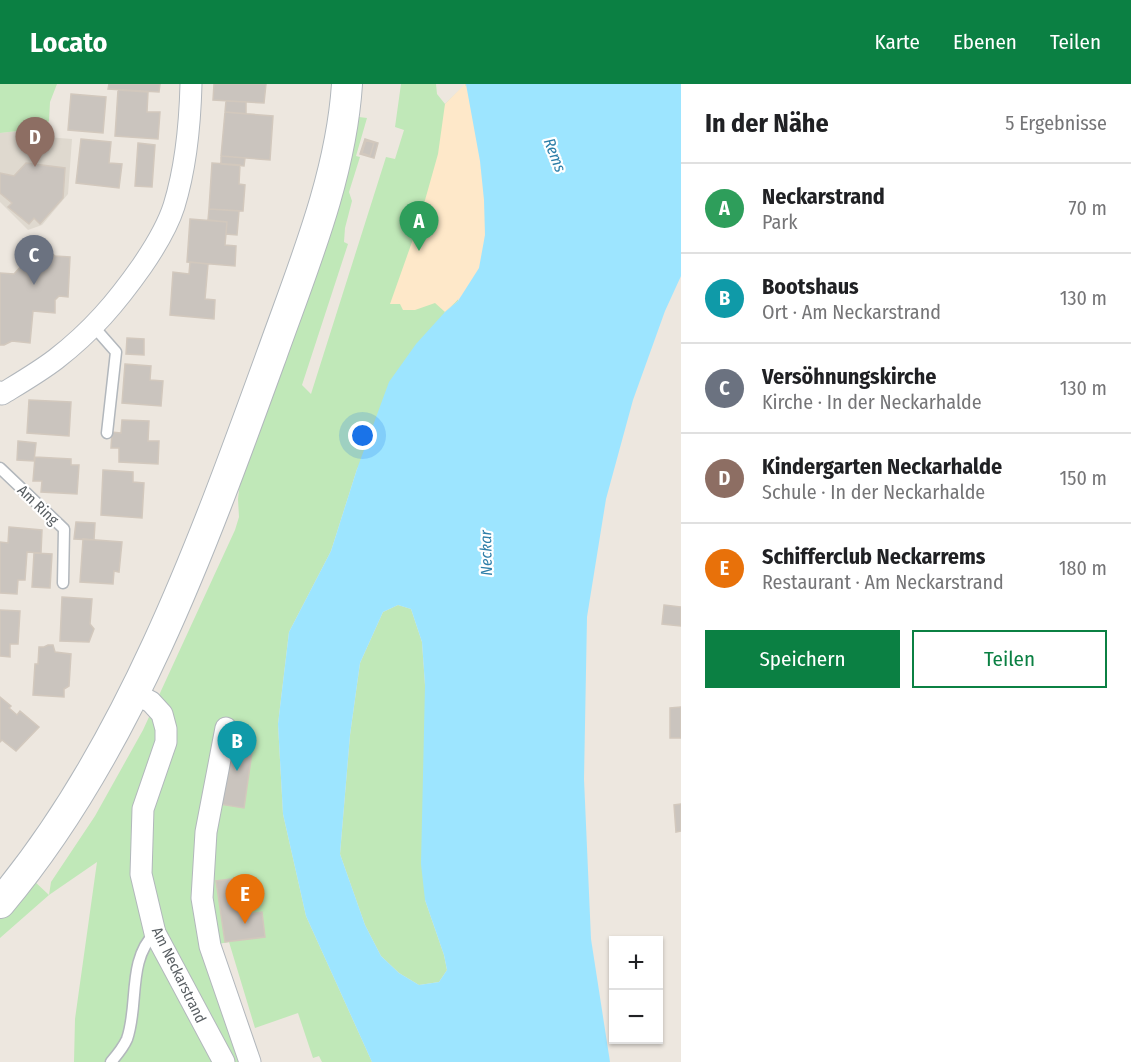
<!DOCTYPE html>
<html lang="de">
<head>
<meta charset="utf-8">
<style>
  body { margin:0; font-family:"Fira Sans Condensed",sans-serif; background:#f6f6f6; color:#202124 }
  .controls { position:absolute; right:18px; bottom:18px; display:grid; overflow:hidden; border-radius:0px; box-shadow:0 2px 4px #0004 }
  .controls button { width:54px; height:54px; display:grid; place-items:center; padding:0; border:0; border-bottom:2px solid #e0e0e0; background:#fff; color:#202124; font:30px sans-serif }
  .you { position:absolute; left:363px; top:352px; width:21px; height:21px; margin:-15px; border:4px solid #fff; border-radius:50%; background:#1a73e8; box-shadow:0 0 0 9px #1a73e833 }
  .badge { display:grid; place-items:center; width:39px; height:39px; border-radius:50%; background:#0b8043; color:#fff; font-size:20px; font-weight:700 }
  .pin { position:absolute; translate:-50% -50px; filter:drop-shadow(0 2px 3px #0008) }
  .pin::after { content:''; position:absolute; top:32px; width:21px; height:18px; background:inherit; clip-path:polygon(0 0,100% 0,50% 100%) }
  .list { margin:0; padding:0; list-style:none }
  h2 { display:flex; justify-content:space-between; align-items:center; height:78px; margin:0; padding:0 24px; font-size:26px }
  h2 small { font-size:20px; font-weight:400; color:#757577 }
  .list li { display:grid; grid-template-columns:39px 1fr auto; gap:18px; align-items:center; box-sizing:border-box; height:90px; padding:0 24px; border-top:2px solid #e0e0e0 }
  .list b { display:block; font-size:22px; white-space:nowrap }
  .list p { margin:0; font-size:20px; white-space:nowrap; color:#757577 }
  .list em { font-size:20px; font-style:normal; color:#757577 }
  .actions { display:flex; gap:12px; padding:18px 24px }
  .actions a { flex:1; padding:14px 0; border:2px solid #0b8043; border-radius:0px; text-align:center; font-size:21px; color:#0b8043 }
  .actions .main { background:#0b8043; color:#fff }
  .map { position:relative; flex:none; width:681px; height:978px; overflow:hidden }
  header { display:flex; align-items:center; gap:36px; box-sizing:border-box; height:84px; padding:0 30px; background:#0b8043; color:#fff }
  header strong { font-size:28px }
  nav { display:flex; gap:33px; margin-inline-start:auto; font-size:21px }
  main { display:flex }
  aside { flex:1; background:#fff }
  .map>svg:first-child { display:block }
  .education { fill:#dfd9cf }
  .green { fill:#c0e8b8 }
  .sand { fill:#fee8c9 }
  .water { fill:#9de5ff; fill-rule:evenodd }
  .building { fill:#cac4be; stroke:#d2c8bd; stroke-width:1.5 }
  .lines { fill:none; stroke-linecap:round; stroke-linejoin:round }
  .service-casing { stroke:#b2b7bc; stroke-width:13 }
  .minor-casing { stroke:#b2b7bc; stroke-width:23 }
  .secondary-casing { stroke:#b1b7bc; stroke-width:32 }
  .service { stroke:#fff; stroke-width:10 }
  .minor { stroke:#fff; stroke-width:21 }
  .secondary { stroke:#fff; stroke-width:30 }
  .labels { text-anchor:middle; dominant-baseline:central; stroke-width:4.5; stroke-linejoin:round; paint-order:stroke }
  .street-label { font-size:15px; fill:#585e62; stroke:#fff }
  .water-label { font-size:16px; font-style:italic; fill:#2d7ea8; stroke:#fff }
</style>
</head>
<body>
<header>
<strong>Locato</strong>
<nav><a>Karte</a><a>Ebenen</a><a>Teilen</a></nav>
</header>
<main>
<div class="map">
<svg width="681" height="978" viewBox="0 0 681 978">
  <rect width="100%" height="100%" fill="#ede7df"/>
  <!-- education -->
  <path class="education" d="M18,47L35,52L72,55L68,110L42,141L28,146L0,118V49Z"/>
  <!-- green -->
  <path class="green" d="M0,0H57L50,18L49,37L35,52L18,47L0,49Z
    M401,0H436L437,10L445,20L466,0L458,217L445,228L357,385L331,467L289,548L278,640L283,730L306,832L372,978H322L319,972L313,974L298,929L255,944L229,858L218,860L256,978H74L75,935L97,778L49,811L0,854V835L33,796L49,811L51,798L95,732L143,646L235,446L239,433L238,415L241,389L326,153L359,33L367,34L356,72L360,73L349,108L352,117L345,144L344,158L348,160L302,301L311,310L386,73L395,75L404,46L395,43Z
    M398,521L411,525L422,558L425,601V816L444,871L447,886L439,898L419,901L399,889L381,872L365,841L340,770L350,651L360,579L383,528Z"/>
  <!-- sand -->
  <path class="sand" d="M465,0C469,8 470,21 472,31C480,71 493,146 479,184C473,200 458,217 445,228L435,219L415,226H403L400,220H390L418,141L438,70L445,20Z"/>
  <!-- water -->
  <path class="water" d="M466,0H681V192L665,227L633,316L606,415L587,533L584,695L591,855L610,978H372L306,832L283,730L278,640L289,548L331,467L357,385L389,298L416,260L445,228L458,217L479,184L485,151L484,116L480,77ZM398,521L411,525L422,558L425,601L421,780L425,816L444,871L447,886L439,898L419,901L399,889L381,872L365,841L340,770L350,651L360,579L383,528Z"/>
  <!-- building -->
  <path class="building" d="M109,0H160L159,8L108,5Z
    M214,0H266L264,19L213,16Z
    M118,6L148,8L147,28H160L158,55L115,52Z
    M71,10L106,13L103,49L68,46Z
    M226,17L246,18V30L225,28Z
    M225,28L273,32L270,76L221,72Z
    M81,55L111,58L109,79L122,80L119,104L76,99Z
    M365,55L378,59L374,74L360,70Z
    M366,56L374,59L370,72L362,69Z
    M138,59L155,61L152,103L135,102Z
    M221,72L245,74L244,82L221,80Z
    M26,79L65,84L63,114L40,140L34,134L29,140L8,123L12,119L0,109V89L14,92Z
    M212,79L240,81L239,100L245,101L243,127L209,125Z
    M209,125L239,127L237,151L226,150L227,138L208,136Z
    M190,135L227,138L225,161L236,162L235,182L187,178Z
    M41,160L55,172L70,173L68,213L59,212L55,216V229L33,227L30,259L12,257L4,261H0V189L14,190Z
    M190,178L208,180L205,215L215,216L214,235L170,231L173,188L189,190Z
    M127,254L144,255V271L126,270Z
    M125,280L151,282L150,296L163,297L161,322L122,319Z
    M29,316L71,318L69,352L27,349Z
    M122,336L149,337L148,357H159L158,380L119,378V364H111L112,348L121,349Z
    M18,357L36,359L34,377L17,376Z
    M35,373L71,375V381H79L77,410L41,408L42,397H33Z
    M103,386L133,388V398L144,399L142,434L101,431Z
    M76,438L95,439L94,456L74,455Z
    M9,443L42,446L41,469L27,468L25,496H18L17,510L0,509V458L8,459Z
    M83,455L122,458L119,488L114,487L113,500L80,498Z
    M34,469L52,470L50,504L32,503Z
    M62,513L92,515L90,540L94,545L89,558L60,557Z
    M664,521L681,523V542L662,540Z
    M0,526L20,527L18,560H10V573L0,572Z
    M48,561H53L55,568L71,570L69,602L64,605V613L33,611L35,580H38L39,563H44Z
    M0,613L11,622L9,624L17,631L20,627L39,643L16,667L2,656L0,658Z
    M681,623V654H670V624Z
    M230,650L254,654L244,724L219,720Z
    M681,720V747L676,748L674,721Z
    M238,794L243,831L262,828L265,853L225,858L216,797Z"/>
  <g class="lines">
    <!-- service casing -->
    <g class="service-casing">
      <path id="service" d="M94,243L116,268L107,349
        M0,384L64,445L63,499
        M111,978C117,971 123,964 127,955C139,921 127,876 155,849"/>
    </g>
    <!-- minor casing -->
    <g class="minor-casing">
      <path id="minor" d="M0,308L2,310C20,299 39,288 56,275C92,247 116,219 142,182C155,163 167,144 174,122C186,83 190,40 191,0
        M134,609L151,618L162,630L166,645V658L143,725L141,790L155,849L224,978
        M226,644L206,748L202,814L210,862L250,978"/>
    </g>
    <!-- secondary casing -->
    <g class="secondary-casing">
      <path id="secondary" d="M0,819C129,666 204,457 272,270C303,183 341,93 347,0"/>
    </g>
    <!-- service -->
    <use href="#service" class="service"/>
    <!-- minor -->
    <use href="#minor" class="minor"/>
    <!-- secondary -->
    <use href="#secondary" class="secondary"/>
  </g>
  <g class="labels">
    <!-- street labels -->
    <g class="street-label">
      <text transform="translate(38 421) rotate(44)">Am Ring</text>
      <text transform="translate(179 891) rotate(64)">Am Neckarstrand</text>
    </g>
    <!-- water labels -->
    <g class="water-label">
      <text transform="translate(555 71) rotate(69)">Rems</text>
      <text transform="translate(486 469) rotate(-91)">Neckar</text>
    </g>
  </g>
</svg>
<div class="controls">
<button>+</button>
<button>−</button>
</div>
<div class="you"></div>
<div class="pin badge" style="left:419px;top:167px;background:#2e9e5b">A</div>
<div class="pin badge" style="left:237px;top:687px;background:#0f9aa8">B</div>
<div class="pin badge" style="left:34px;top:201px;background:#6b7280">C</div>
<div class="pin badge" style="left:35px;top:83px;background:#8d6e63">D</div>
<div class="pin badge" style="left:245px;top:840px;background:#e8710a">E</div>
</div>
<aside>
<h2>In der Nähe<small>5 Ergebnisse</small></h2>
<ul class="list">
<li><span class="badge" style="background:#2e9e5b">A</span><div><b>Neckarstrand</b><p>Park</p></div><em>70 m</em></li>
<li><span class="badge" style="background:#0f9aa8">B</span><div><b>Bootshaus</b><p>Ort · Am Neckarstrand</p></div><em>130 m</em></li>
<li><span class="badge" style="background:#6b7280">C</span><div><b>Versöhnungskirche</b><p>Kirche · In der Neckarhalde</p></div><em>130 m</em></li>
<li><span class="badge" style="background:#8d6e63">D</span><div><b>Kindergarten Neckarhalde</b><p>Schule · In der Neckarhalde</p></div><em>150 m</em></li>
<li><span class="badge" style="background:#e8710a">E</span><div><b>Schifferclub Neckarrems</b><p>Restaurant · Am Neckarstrand</p></div><em>180 m</em></li>
</ul>
<div class="actions"><a class="main">Speichern</a><a>Teilen</a></div>
</aside>
</main>
</body>
</html>
